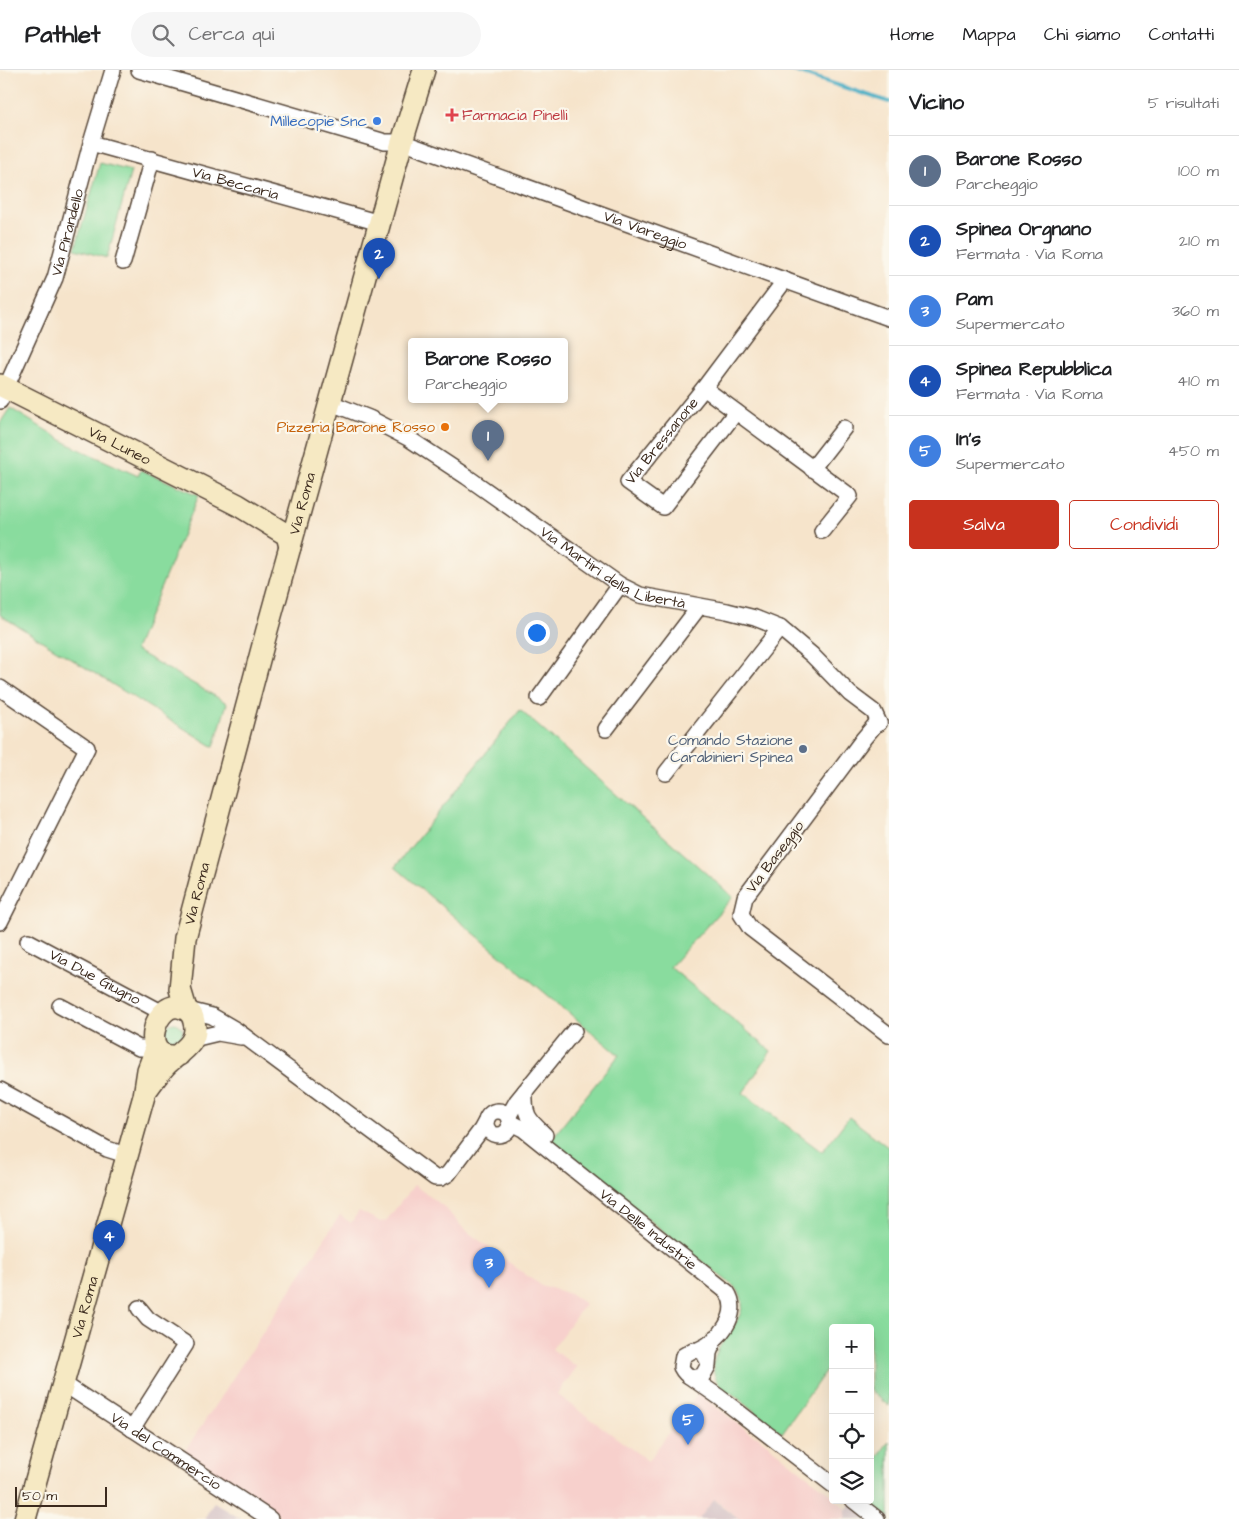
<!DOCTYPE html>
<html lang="it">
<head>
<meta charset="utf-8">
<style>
  body { margin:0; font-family:"Architects Daughter",sans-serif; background:#f6f6f6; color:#202124 }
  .controls { position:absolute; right:15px; bottom:15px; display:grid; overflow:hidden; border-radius:5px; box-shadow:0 5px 20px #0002 }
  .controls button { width:45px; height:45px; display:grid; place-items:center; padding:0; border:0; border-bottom:1px solid #e0e0e0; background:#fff; color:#202124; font:25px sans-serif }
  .scale { position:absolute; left:15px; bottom:12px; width:92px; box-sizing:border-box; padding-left:5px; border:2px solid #3b2a1e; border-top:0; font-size:14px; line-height:18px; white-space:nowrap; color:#3b2a1e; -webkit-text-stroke:4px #fbf7ec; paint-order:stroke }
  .you { position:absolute; left:536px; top:562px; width:18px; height:18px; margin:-12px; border:4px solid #fff; border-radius:50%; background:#1a73e8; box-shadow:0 0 0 8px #1a73e833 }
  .badge { display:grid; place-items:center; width:32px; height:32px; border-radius:50%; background:#c8321e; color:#fff; font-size:16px; font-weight:700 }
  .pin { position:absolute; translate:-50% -41px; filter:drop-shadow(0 1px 2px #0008) }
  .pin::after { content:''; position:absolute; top:26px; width:18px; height:15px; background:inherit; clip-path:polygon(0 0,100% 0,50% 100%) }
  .popup { position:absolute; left:408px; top:268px; width:160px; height:65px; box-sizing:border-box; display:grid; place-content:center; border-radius:5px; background:#fff; filter:drop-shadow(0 1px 4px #0005); font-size:16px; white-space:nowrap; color:#757577 }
  .popup b { font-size:19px; color:#202124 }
  .popup::after { content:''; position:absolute; left:50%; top:100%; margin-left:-10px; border:10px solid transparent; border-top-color:#fff }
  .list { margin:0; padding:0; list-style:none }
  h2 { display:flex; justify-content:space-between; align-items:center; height:65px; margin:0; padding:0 20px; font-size:21px }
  h2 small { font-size:16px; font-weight:400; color:#757577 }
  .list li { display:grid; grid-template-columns:32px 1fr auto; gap:15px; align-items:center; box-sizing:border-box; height:70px; padding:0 20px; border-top:1px solid #e0e0e0 }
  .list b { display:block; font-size:19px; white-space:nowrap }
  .list p { margin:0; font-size:16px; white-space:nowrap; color:#757577 }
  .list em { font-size:16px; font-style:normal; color:#757577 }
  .actions { display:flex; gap:10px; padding:15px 20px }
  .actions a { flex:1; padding:11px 0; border:1px solid #c8321e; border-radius:5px; text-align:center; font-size:18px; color:#c8321e }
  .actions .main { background:#c8321e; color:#fff }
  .icon { flex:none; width:28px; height:28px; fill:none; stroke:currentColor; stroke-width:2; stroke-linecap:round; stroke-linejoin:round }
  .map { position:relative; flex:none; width:889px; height:1449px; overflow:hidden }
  header { display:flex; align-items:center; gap:30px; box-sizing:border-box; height:70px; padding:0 25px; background:#fff; border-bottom:1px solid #e0e0e0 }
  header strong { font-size:24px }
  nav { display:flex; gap:28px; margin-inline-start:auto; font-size:18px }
  .search { width:350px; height:45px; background:#f6f6f6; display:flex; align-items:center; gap:12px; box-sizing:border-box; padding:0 18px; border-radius:28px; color:#757577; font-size:19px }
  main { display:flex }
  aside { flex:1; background:#fff }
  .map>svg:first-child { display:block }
  .built { fill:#f7d0cc }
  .industrial { fill:#d2bec3 }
  .green { fill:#89dc9e; stroke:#62835e }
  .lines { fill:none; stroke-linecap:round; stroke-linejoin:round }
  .stream { stroke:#45adc4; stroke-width:4 }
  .street-casing { stroke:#574638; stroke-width:18 }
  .secondary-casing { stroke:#574638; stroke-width:24 }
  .street { stroke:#fff; stroke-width:15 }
  .secondary { stroke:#f6e9c3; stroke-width:21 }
  .health-dot { fill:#e0444e; stroke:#fbf7ec; stroke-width:2 }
  .shop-dot { fill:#3f7fe0; stroke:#fbf7ec; stroke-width:2 }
  .food-dot { fill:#e8710a; stroke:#fbf7ec; stroke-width:2 }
  .service-dot { fill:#5c6f8a; stroke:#fbf7ec; stroke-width:2 }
  .labels { text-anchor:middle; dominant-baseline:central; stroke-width:4.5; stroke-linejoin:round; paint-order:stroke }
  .health-label { font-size:15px; fill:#be3a42; stroke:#fbf7ec; text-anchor:start }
  .shop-label { font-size:15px; fill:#366cbe; stroke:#fbf7ec; text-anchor:end }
  .street-label { font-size:15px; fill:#3b2a1e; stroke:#fbf7ec }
  .food-label { font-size:15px; fill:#c56008; stroke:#fbf7ec; text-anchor:end }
  .service-label { font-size:15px; fill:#4e5e75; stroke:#fbf7ec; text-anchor:end }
</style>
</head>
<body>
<header>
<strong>Pathlet</strong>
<div class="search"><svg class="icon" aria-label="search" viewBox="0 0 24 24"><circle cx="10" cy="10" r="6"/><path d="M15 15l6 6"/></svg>Cerca qui</div>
<nav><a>Home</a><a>Mappa</a><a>Chi siamo</a><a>Contatti</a></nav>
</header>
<main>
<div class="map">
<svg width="889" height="1449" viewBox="0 0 889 1449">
  <rect width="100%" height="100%" fill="#fbf7ec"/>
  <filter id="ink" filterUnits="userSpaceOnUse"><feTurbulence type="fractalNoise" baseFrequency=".02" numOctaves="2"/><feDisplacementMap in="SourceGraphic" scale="10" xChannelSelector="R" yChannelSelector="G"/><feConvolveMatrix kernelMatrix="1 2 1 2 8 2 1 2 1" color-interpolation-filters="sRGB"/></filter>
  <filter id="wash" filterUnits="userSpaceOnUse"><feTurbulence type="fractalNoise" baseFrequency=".0096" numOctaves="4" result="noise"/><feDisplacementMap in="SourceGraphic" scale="20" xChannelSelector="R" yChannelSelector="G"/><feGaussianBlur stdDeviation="1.12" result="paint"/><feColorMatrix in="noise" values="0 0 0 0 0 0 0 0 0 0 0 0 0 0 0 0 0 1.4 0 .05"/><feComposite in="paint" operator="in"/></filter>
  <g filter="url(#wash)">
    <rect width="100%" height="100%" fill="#f6e4cb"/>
    <!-- built -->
    <path class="built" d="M414,1115L444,1137L464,1159L530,1208L541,1215L570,1224L585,1234L552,1279L577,1297L557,1324L648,1391L698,1323L754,1366L756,1365L833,1426V1430L839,1432L846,1440L845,1449H740L714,1429L699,1449H283L183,1384L340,1145L351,1153L359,1141L381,1152L386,1151Z"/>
    <!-- industrial -->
    <path class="industrial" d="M714,1429L722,1436L740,1449H699Z
      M854,1430H866L889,1447V1449H845L846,1440Z
      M214,1432L241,1449H204Z"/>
    <!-- green -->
    <path class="green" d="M100,93L131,101L107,188L75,179Z
      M10,338L70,375L138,406L141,400L199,425L135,580L227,633L214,677L0,545V353Z
      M520,640L733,827L670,897L771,981L743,1023L822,1082L849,1047L889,1078V1336L870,1321V1258H833V1291L782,1363L730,1322L728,1325C681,1281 765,1253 736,1218L549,1072L619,985L395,797Z
      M165 962a9 9 0 1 1 18 0a9 9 0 1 1-18 0Z
      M889,1371V1447L866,1430H870V1398Z"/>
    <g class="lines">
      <!-- stream -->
      <path class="stream" d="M791,0L889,32"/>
    </g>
  </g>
  <g filter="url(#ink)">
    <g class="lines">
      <!-- street casing -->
      <g class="street-casing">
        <g id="street">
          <path id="s1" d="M139,0L385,72H402L889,248"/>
          <path id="s2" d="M91,73L380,153"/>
          <path d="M123,192L152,89"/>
          <path d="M704,318L850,426L822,461"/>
          <path id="s3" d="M0,331L55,208L91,73L113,0"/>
          <path id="s4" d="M331,333L369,348L408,368L467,407L620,515L640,525L727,541L755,548L780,558L812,585L850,624L874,642L879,653"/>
          <path id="s5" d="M736,342L663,437L628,412L704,318L785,210"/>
          <path d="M812,399L844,358"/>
          <path d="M0,618L87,678L0,852"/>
          <path d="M539,628L620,515"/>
          <path d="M879,653L875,655L864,668L745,827L741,844L750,858L889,965"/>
          <path d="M606,659L699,537"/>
          <path d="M666,703L780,558"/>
          <path id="s6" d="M28,871L163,943"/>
          <path d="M60,936L139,978H147L155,976"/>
          <path d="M188,940L212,946L236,960L435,1108H441L448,1104L481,1060L487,1049"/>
          <path d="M193,969L218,963L241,967"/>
          <path d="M0,1020L107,1079L126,1085"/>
          <path d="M525,1021C524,1046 528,1049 545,1065"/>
          <circle cx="498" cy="1053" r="12"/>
          <path d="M508,1047L517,1031L574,961"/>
          <path id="s7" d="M509,1052L523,1059L727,1222C742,1244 719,1271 698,1280"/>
          <path d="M708,1291L703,1282L693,1280L683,1286L681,1297C686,1307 694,1310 703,1305L708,1296L709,1283L715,1268"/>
          <path d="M689,1306L719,1327L833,1415"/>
          <path id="s8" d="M64,1314L270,1449"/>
          <path d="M132,1359L186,1274L148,1249L139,1238"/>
          <path d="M853,1430L877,1449"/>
        </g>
      </g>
      <!-- secondary casing -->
      <g class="secondary-casing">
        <g id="secondary">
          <path id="s9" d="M0,315L238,435L287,465L290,477"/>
          <path id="s10" d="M186,939L180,919L185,868L267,560L402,72L424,0"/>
          <path d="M148,1018C154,1010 160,1001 167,994C180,982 200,973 194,952C193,945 189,940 182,938C155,927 136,994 179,985"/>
          <path id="s11" d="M25,1449L144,1026L148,1000L156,979"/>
        </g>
      </g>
      <!-- street -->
      <use href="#street" class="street"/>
      <!-- secondary -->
      <use href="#secondary" class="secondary"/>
    </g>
  </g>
  <!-- markers -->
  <path class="health-dot" d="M449.5 37.5h5v5h5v5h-5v5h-5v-5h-5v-5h5z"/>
  <circle class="shop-dot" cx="377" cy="51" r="5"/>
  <circle class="food-dot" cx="445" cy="357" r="5"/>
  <circle class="service-dot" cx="803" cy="679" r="5"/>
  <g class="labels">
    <!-- health labels -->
    <g class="health-label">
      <text x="462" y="45">Farmacia Pinelli</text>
    </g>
    <!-- shop labels -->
    <g class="shop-label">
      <text x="367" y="51">Millecopie Snc</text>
    </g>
    <!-- street labels -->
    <g class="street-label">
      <text stroke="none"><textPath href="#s2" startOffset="150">Via Beccaria</textPath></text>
      <text stroke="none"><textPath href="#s1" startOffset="532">Via Viareggio</textPath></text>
      <text stroke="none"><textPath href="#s3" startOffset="182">Via Pirandello</textPath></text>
      <text stroke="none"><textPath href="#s5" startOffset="216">Via Bressanone</textPath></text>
      <text stroke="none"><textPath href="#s9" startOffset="134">Via Luneo</textPath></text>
      <text stroke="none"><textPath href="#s10" startOffset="522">Via Roma</textPath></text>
      <text stroke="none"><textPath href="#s4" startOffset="329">Via Martiri della Libertà</textPath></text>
      <text transform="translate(775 787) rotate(-53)">Via Baseggio</text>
      <text stroke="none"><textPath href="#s10" startOffset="118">Via Roma</textPath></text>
      <text stroke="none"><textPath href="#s6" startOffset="76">Via Due Giugno</textPath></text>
      <text stroke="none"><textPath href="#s7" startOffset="176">Via Delle Industrie</textPath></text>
      <text stroke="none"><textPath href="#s11" startOffset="220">Via Roma</textPath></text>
      <text stroke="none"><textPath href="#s8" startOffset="122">Via del Commercio</textPath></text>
    </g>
    <!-- food labels -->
    <g class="food-label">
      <text x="435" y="357">Pizzeria Barone Rosso</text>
    </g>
    <!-- service labels -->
    <g class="service-label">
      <text x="793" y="670">Comando Stazione<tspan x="793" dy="17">Carabinieri Spinea</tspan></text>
    </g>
  </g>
</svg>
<div class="controls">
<button>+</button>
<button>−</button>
<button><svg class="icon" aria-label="locate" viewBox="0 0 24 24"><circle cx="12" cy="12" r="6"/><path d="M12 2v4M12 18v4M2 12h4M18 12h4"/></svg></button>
<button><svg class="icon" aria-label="layers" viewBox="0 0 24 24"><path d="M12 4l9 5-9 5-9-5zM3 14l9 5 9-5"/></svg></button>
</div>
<div class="scale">50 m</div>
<div class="you"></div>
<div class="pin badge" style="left:488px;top:391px;background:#5c6f8a">1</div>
<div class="popup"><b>Barone Rosso</b>Parcheggio</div>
<div class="pin badge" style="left:379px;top:209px;background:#1a4fb4">2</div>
<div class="pin badge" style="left:489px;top:1218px;background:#3f7fe0">3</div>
<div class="pin badge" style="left:109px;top:1191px;background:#1a4fb4">4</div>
<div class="pin badge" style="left:688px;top:1375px;background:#3f7fe0">5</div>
</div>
<aside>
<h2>Vicino<small>5 risultati</small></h2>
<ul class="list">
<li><span class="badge" style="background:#5c6f8a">1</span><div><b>Barone Rosso</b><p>Parcheggio</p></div><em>100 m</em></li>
<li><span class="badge" style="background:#1a4fb4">2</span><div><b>Spinea Orgnano</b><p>Fermata · Via Roma</p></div><em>210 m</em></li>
<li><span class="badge" style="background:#3f7fe0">3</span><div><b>Pam</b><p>Supermercato</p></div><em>360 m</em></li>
<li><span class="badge" style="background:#1a4fb4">4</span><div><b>Spinea Repubblica</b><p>Fermata · Via Roma</p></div><em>410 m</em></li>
<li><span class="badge" style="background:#3f7fe0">5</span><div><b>In's</b><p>Supermercato</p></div><em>450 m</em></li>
</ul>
<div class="actions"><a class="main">Salva</a><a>Condividi</a></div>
</aside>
</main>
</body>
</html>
